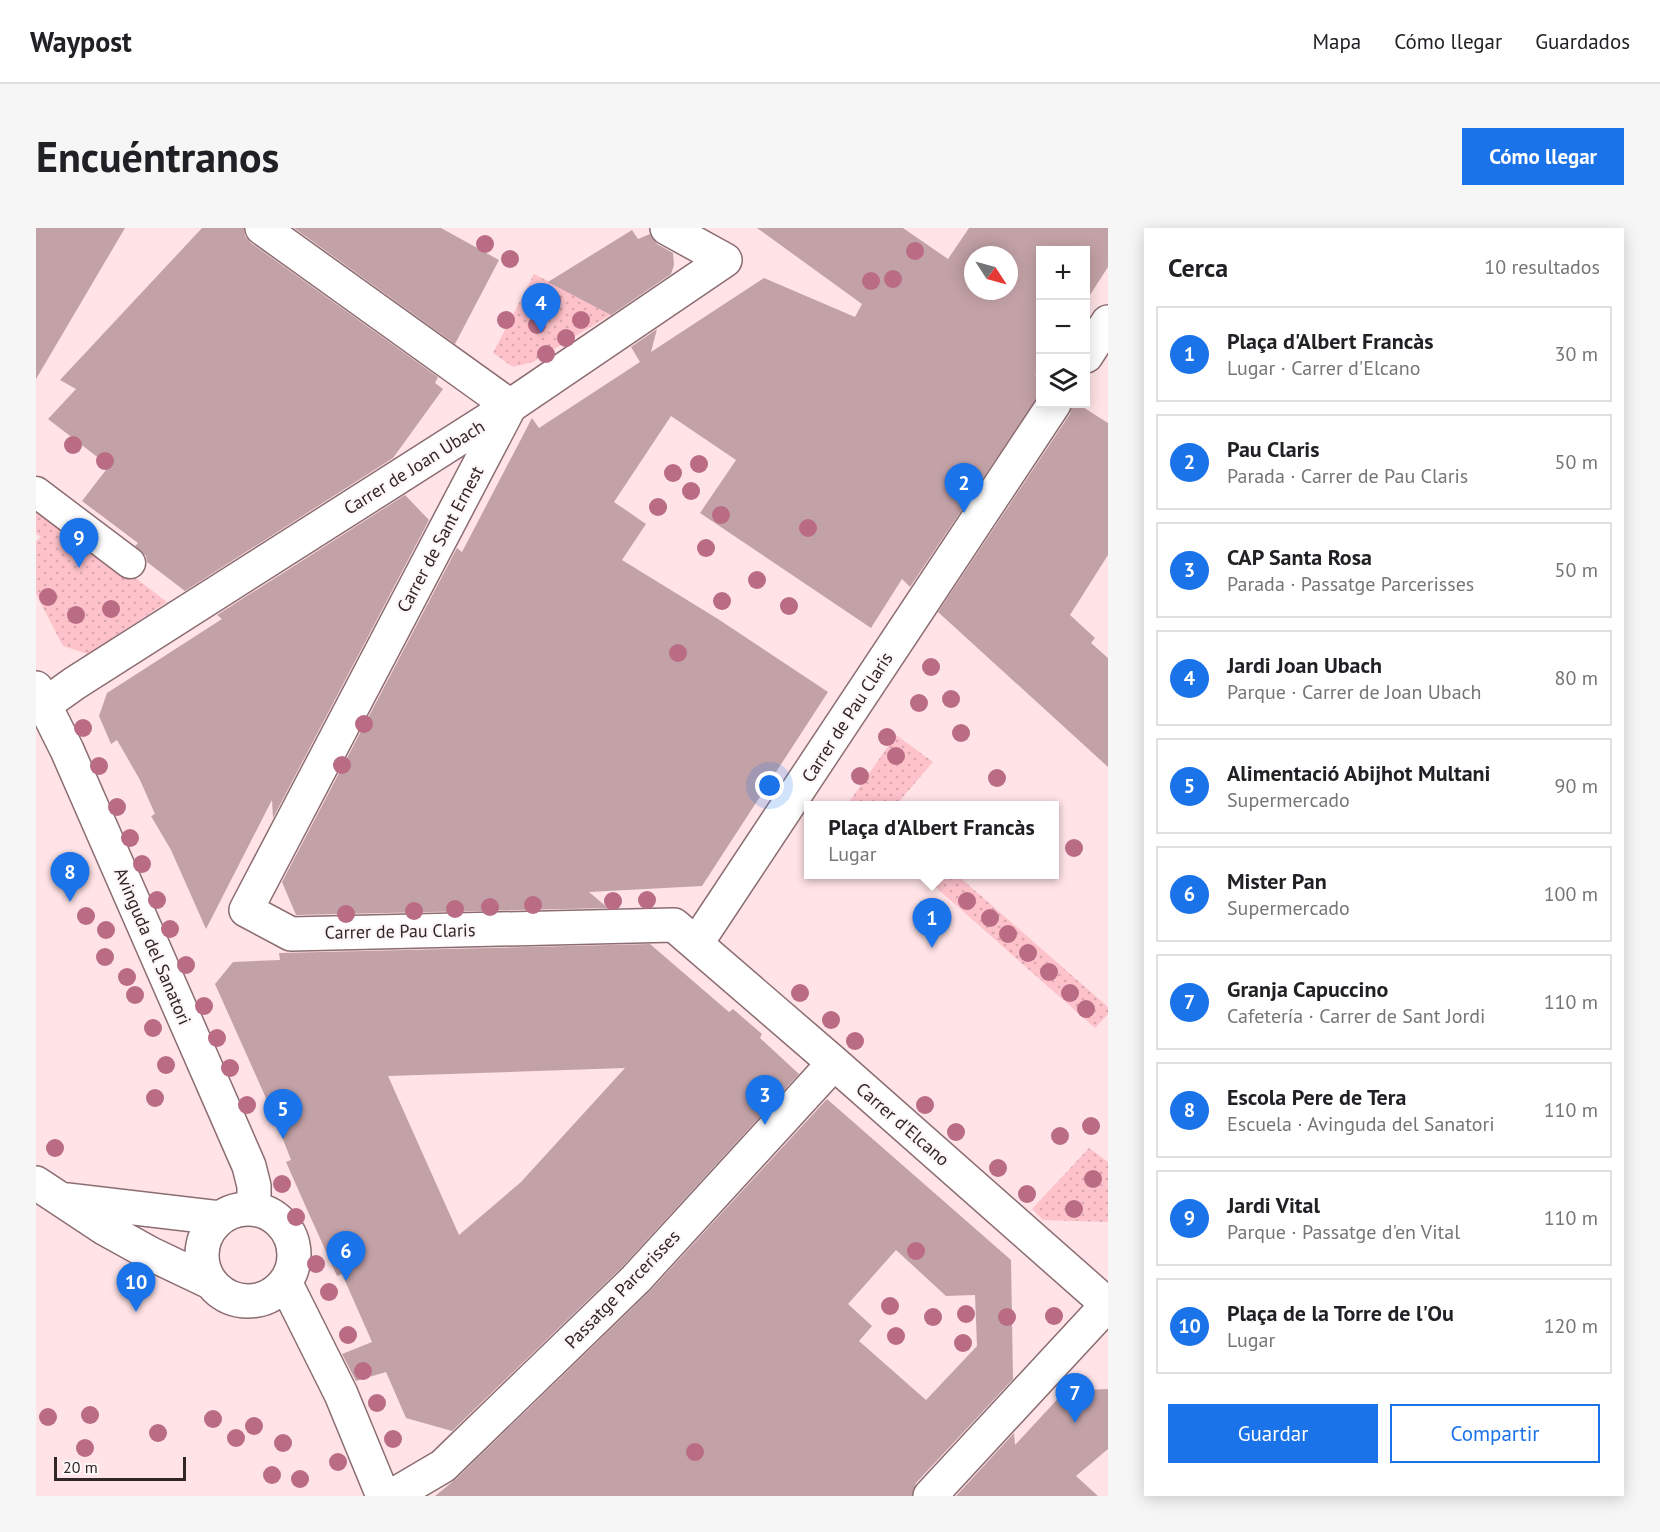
<!DOCTYPE html>
<html lang="es">
<head>
<meta charset="utf-8">
<style>
  body { margin:0; font-family:"PT Sans",sans-serif; background:#f6f6f6; color:#202124 }
  .controls { position:absolute; right:18px; top:18px; display:grid; overflow:hidden; border-radius:0px; box-shadow:0 3px 15px #0003 }
  .controls button { width:54px; height:54px; display:grid; place-items:center; padding:0; border:0; border-bottom:2px solid #e0e0e0; background:#fff; color:#202124; font:30px sans-serif }
  .compass { position:absolute; left:928px; top:18px; width:54px; height:54px; border-radius:50%; background:#fff; box-shadow:0 3px 15px #0003; rotate:126deg }
  .scale { position:absolute; left:18px; bottom:15px; width:132px; box-sizing:border-box; padding-left:6px; border:3px solid #322527; border-top:0; font-size:16px; line-height:21px; white-space:nowrap; color:#322527; -webkit-text-stroke:4px #fdf6f7; paint-order:stroke }
  .you { position:absolute; left:734px; top:558px; width:21px; height:21px; margin:-15px; border:4px solid #fff; border-radius:50%; background:#1a73e8; box-shadow:0 0 0 9px #1a73e833 }
  .badge { display:grid; place-items:center; width:39px; height:39px; border-radius:50%; background:#1a73e8; color:#fff; font-size:20px; font-weight:700 }
  .pin { position:absolute; translate:-50% -50px; filter:drop-shadow(0 2px 3px #0008) }
  .pin::after { content:''; position:absolute; top:32px; width:21px; height:18px; background:inherit; clip-path:polygon(0 0,100% 0,50% 100%) }
  .popup { position:absolute; left:768px; top:573px; width:255px; height:78px; box-sizing:border-box; display:grid; place-content:center; border-radius:0px; background:#fff; filter:drop-shadow(0 2px 4px #0005); font-size:20px; white-space:nowrap; color:#757577 }
  .popup b { font-size:22px; color:#202124 }
  .popup::after { content:''; position:absolute; left:50%; top:100%; margin-left:-12px; border:12px solid transparent; border-top-color:#fff }
  .list { margin:0; padding:0; list-style:none }
  h2 { display:flex; justify-content:space-between; align-items:center; height:78px; margin:0; padding:0 24px; font-size:26px }
  h2 small { font-size:20px; font-weight:400; color:#757577 }
  .list li { display:grid; grid-template-columns:39px 1fr auto; gap:18px; align-items:center; box-sizing:border-box; height:96px; margin:0 12px 12px; padding:0 12px; border:2px solid #e0e0e0; border-radius:0px }
  .list b { display:block; font-size:22px; white-space:nowrap }
  .list p { margin:0; font-size:20px; white-space:nowrap; color:#757577 }
  .list em { font-size:20px; font-style:normal; color:#757577 }
  .actions { display:flex; gap:12px; padding:18px 24px }
  .actions a { flex:1; padding:14px 0; border:2px solid #1a73e8; border-radius:0px; text-align:center; font-size:21px; color:#1a73e8 }
  .actions .main { background:#1a73e8; color:#fff }
  .icon { flex:none; width:33px; height:33px; fill:none; stroke:currentColor; stroke-width:2; stroke-linecap:round; stroke-linejoin:round }
  .map { position:relative; flex:none; width:1072px; height:1268px; overflow:hidden; border-radius:0px }
  header { display:flex; align-items:center; gap:36px; box-sizing:border-box; height:84px; padding:0 30px; background:#fff; border-bottom:2px solid #e0e0e0 }
  header strong { font-size:28px }
  nav { display:flex; gap:33px; margin-inline-start:auto; font-size:21px }
  .intro { display:flex; align-items:center; justify-content:space-between; box-sizing:border-box; height:144px; padding:0 36px }
  h1 { margin:0; font-size:42px }
  .button { padding:15px 27px; border-radius:0px; background:#1a73e8; color:#fff; font-size:21px; font-weight:700 }
  main { display:flex; gap:36px; padding:0 36px }
  aside { flex:1; background:#fff; border-radius:0px; box-shadow:0 3px 15px #0003 }
  .map>svg:first-child { display:block }
  .grass { fill:url(#grass-dots) }
  .building { fill:#c3a2a7; fill-rule:evenodd }
  .lines { fill:none; stroke-linecap:round; stroke-linejoin:round }
  .pedestrian-casing { stroke:#8b6d71; stroke-width:33 }
  .minor-casing { stroke:#8b6d71; stroke-width:36 }
  .pedestrian { stroke:#fff; stroke-width:30 }
  .minor { stroke:#fff; stroke-width:33 }
  .tree { fill:#b96c84 }
  .labels { text-anchor:middle; dominant-baseline:central; stroke-width:4.5; stroke-linejoin:round; paint-order:stroke }
  .street-label { font-size:18px; fill:#322527; stroke:#fdf6f7 }
</style>
</head>
<body>
<header>
<strong>Waypost</strong>
<nav><a>Mapa</a><a>Cómo llegar</a><a>Guardados</a></nav>
</header>
<div class="intro"><h1>Encuéntranos</h1><a class="button">Cómo llegar</a></div>
<main>
<div class="map">
<svg width="1072" height="1268" viewBox="0 0 1072 1268">
  <defs>
    <pattern id="grass-dots" width="8" height="8" patternUnits="userSpaceOnUse" patternTransform="scale(1.5)"><rect width="8" height="8" fill="#fec2cb"/><path d="M2 2h.1M6 6h.1" fill="none" stroke="#daa7ae" stroke-width="1.8" stroke-linecap="round"/></pattern>
  </defs>
  <rect width="100%" height="100%" fill="#ffe3e6"/>
  <!-- grass -->
  <path class="grass" d="M498,46L576,86L497,134L477,139L457,125Z
    M0,274L131,374L52,426L27,418L0,366V313L5,309L0,305Z
    M860,507L897,534L860,577H811Z
    M886,647H921L1072,779V786L1059,800Z
    M1053,920L1072,934V994L1007,992L996,981Z"/>
  <!-- building -->
  <path class="building" d="M0,0H89L0,151Z
    M166,0H208L209,8L215,15L402,149L399,155L407,161L357,230L149,363L111,334L110,328L99,318L102,315L46,273L73,238L12,191L40,161L24,152Z
    M258,0H405L463,32L419,116Z
    M721,0H867L912,31L933,0H1072V39L1050,73V22H1005V140L999,147L1005,150V164L874,359L866,351L835,400L664,285L700,232L635,188L578,274L610,296L586,332L682,391L792,464L666,658L553,664L572,680L260,687L246,654L421,320L426,324L496,190L503,200L604,134L595,119L621,101L615,124L728,50L819,89L826,76ZM937,27H973V63H937Z
    M596,2L602,11L614,6L621,16L637,25L638,37L635,46L575,87L512,54Z
    M1036,176H1042L1072,195V327L1034,387L1059,410L1055,415L1072,430V539L902,384L1034,186Z
    M369,267L393,292L237,590L236,572L170,701L135,622L115,588L119,586L104,552L81,512L75,516L63,488L71,465L186,391L181,387Z
    M614,716L693,784L697,781L726,806L724,810L763,846L587,1038L416,1203L370,1190L350,1144L320,1153L306,1126L336,1114L306,1046L301,1048L269,977L250,934L255,932L238,888L179,756L197,734L244,732L243,725ZM589,840L485,954L423,1007L352,848Z
    M791,871L975,1032L977,1151L880,1255L876,1268H399L420,1251L613,1064ZM860,1022L910,1068L939,1067L941,1118L890,1172L823,1113L836,1098L812,1076Z
    M1072,1161V1221L1040,1248L1062,1268H920L978,1205L979,1217L1029,1163Z"/>
  <g class="lines">
    <!-- pedestrian casing -->
    <g class="pedestrian-casing">
      <path id="pedestrian" d="M0,264L94,335"/>
    </g>
    <!-- minor casing -->
    <g class="minor-casing">
      <path id="minor" d="M226,0L474,178
        M1050,128L1072,94
        M474,178L210,682L255,706L638,697L798,835L1072,1077
        M0,460L31,522L213,938L218,958V980
        M8,477L39,455L474,178L689,32L631,0
        M660,716L1018,176
        M0,955L68,1000L115,1026L174,1054
        M31,972L184,990
        M166 1027a46 46 0 1 1 92 0a46 46 0 1 1-92 0Z
        M249,1054L305,1166L347,1268
        M356,1268L407,1238L600,1051L798,835
        M894,1268L1072,1076"/>
    </g>
    <!-- pedestrian -->
    <use href="#pedestrian" class="pedestrian"/>
    <!-- minor -->
    <use href="#minor" class="minor"/>
  </g>
  <!-- trees -->
  <g class="tree">
    <circle cx="449" cy="16" r="9"/>
    <circle cx="879" cy="23" r="9"/>
    <circle cx="474" cy="31" r="9"/>
    <circle cx="857" cy="51" r="9"/>
    <circle cx="835" cy="53" r="9"/>
    <circle cx="516" cy="72" r="9"/>
    <circle cx="470" cy="92" r="9"/>
    <circle cx="545" cy="92" r="9"/>
    <circle cx="501" cy="97" r="9"/>
    <circle cx="530" cy="110" r="9"/>
    <circle cx="510" cy="126" r="9"/>
    <circle cx="37" cy="217" r="9"/>
    <circle cx="69" cy="233" r="9"/>
    <circle cx="663" cy="236" r="9"/>
    <circle cx="637" cy="245" r="9"/>
    <circle cx="655" cy="263" r="9"/>
    <circle cx="622" cy="279" r="9"/>
    <circle cx="685" cy="287" r="9"/>
    <circle cx="772" cy="300" r="9"/>
    <circle cx="670" cy="320" r="9"/>
    <circle cx="721" cy="352" r="9"/>
    <circle cx="12" cy="369" r="9"/>
    <circle cx="686" cy="373" r="9"/>
    <circle cx="753" cy="378" r="9"/>
    <circle cx="75" cy="381" r="9"/>
    <circle cx="40" cy="387" r="9"/>
    <circle cx="642" cy="425" r="9"/>
    <circle cx="895" cy="439" r="9"/>
    <circle cx="915" cy="471" r="9"/>
    <circle cx="883" cy="475" r="9"/>
    <circle cx="328" cy="496" r="9"/>
    <circle cx="47" cy="500" r="9"/>
    <circle cx="925" cy="505" r="9"/>
    <circle cx="851" cy="509" r="9"/>
    <circle cx="860" cy="528" r="9"/>
    <circle cx="306" cy="537" r="9"/>
    <circle cx="63" cy="538" r="9"/>
    <circle cx="824" cy="548" r="9"/>
    <circle cx="961" cy="550" r="9"/>
    <circle cx="81" cy="579" r="9"/>
    <circle cx="94" cy="610" r="9"/>
    <circle cx="1038" cy="620" r="9"/>
    <circle cx="106" cy="636" r="9"/>
    <circle cx="121" cy="672" r="9"/>
    <circle cx="611" cy="672" r="9"/>
    <circle cx="577" cy="673" r="9"/>
    <circle cx="931" cy="673" r="9"/>
    <circle cx="497" cy="677" r="9"/>
    <circle cx="454" cy="679" r="9"/>
    <circle cx="419" cy="681" r="9"/>
    <circle cx="378" cy="683" r="9"/>
    <circle cx="310" cy="686" r="9"/>
    <circle cx="50" cy="688" r="9"/>
    <circle cx="954" cy="690" r="9"/>
    <circle cx="134" cy="701" r="9"/>
    <circle cx="70" cy="702" r="9"/>
    <circle cx="972" cy="706" r="9"/>
    <circle cx="992" cy="725" r="9"/>
    <circle cx="69" cy="729" r="9"/>
    <circle cx="150" cy="737" r="9"/>
    <circle cx="1013" cy="744" r="9"/>
    <circle cx="91" cy="749" r="9"/>
    <circle cx="764" cy="765" r="9"/>
    <circle cx="1034" cy="765" r="9"/>
    <circle cx="99" cy="767" r="9"/>
    <circle cx="168" cy="778" r="9"/>
    <circle cx="1050" cy="781" r="9"/>
    <circle cx="795" cy="792" r="9"/>
    <circle cx="117" cy="800" r="9"/>
    <circle cx="181" cy="810" r="9"/>
    <circle cx="819" cy="813" r="9"/>
    <circle cx="130" cy="837" r="9"/>
    <circle cx="194" cy="840" r="9"/>
    <circle cx="119" cy="870" r="9"/>
    <circle cx="211" cy="877" r="9"/>
    <circle cx="889" cy="877" r="9"/>
    <circle cx="1055" cy="898" r="9"/>
    <circle cx="920" cy="904" r="9"/>
    <circle cx="1024" cy="908" r="9"/>
    <circle cx="19" cy="920" r="9"/>
    <circle cx="962" cy="940" r="9"/>
    <circle cx="1057" cy="951" r="9"/>
    <circle cx="246" cy="956" r="9"/>
    <circle cx="991" cy="966" r="9"/>
    <circle cx="1038" cy="981" r="9"/>
    <circle cx="260" cy="989" r="9"/>
    <circle cx="880" cy="1023" r="9"/>
    <circle cx="280" cy="1036" r="9"/>
    <circle cx="293" cy="1064" r="9"/>
    <circle cx="854" cy="1078" r="9"/>
    <circle cx="930" cy="1086" r="9"/>
    <circle cx="1018" cy="1088" r="9"/>
    <circle cx="897" cy="1089" r="9"/>
    <circle cx="971" cy="1089" r="9"/>
    <circle cx="312" cy="1107" r="9"/>
    <circle cx="860" cy="1108" r="9"/>
    <circle cx="927" cy="1115" r="9"/>
    <circle cx="327" cy="1143" r="9"/>
    <circle cx="341" cy="1175" r="9"/>
    <circle cx="54" cy="1187" r="9"/>
    <circle cx="12" cy="1189" r="9"/>
    <circle cx="177" cy="1191" r="9"/>
    <circle cx="218" cy="1198" r="9"/>
    <circle cx="122" cy="1205" r="9"/>
    <circle cx="200" cy="1210" r="9"/>
    <circle cx="357" cy="1211" r="9"/>
    <circle cx="247" cy="1215" r="9"/>
    <circle cx="49" cy="1220" r="9"/>
    <circle cx="659" cy="1224" r="9"/>
    <circle cx="302" cy="1234" r="9"/>
    <circle cx="236" cy="1247" r="9"/>
    <circle cx="264" cy="1251" r="9"/>
  </g>
  <g class="labels">
    <!-- street labels -->
    <g class="street-label">
      <text transform="translate(378 239) rotate(-32)">Carrer de Joan Ubach</text>
      <text transform="translate(404 311) rotate(-62)">Carrer de Sant Ernest</text>
      <text transform="translate(811 489) rotate(-57)">Carrer de Pau Claris</text>
      <text transform="translate(364 703) rotate(-1)">Carrer de Pau Claris</text>
      <text transform="translate(117 718) rotate(67)">Avinguda del Sanatori</text>
      <text transform="translate(867 896) rotate(41)">Carrer d'Elcano</text>
      <text transform="translate(586 1061) rotate(-46)">Passatge Parcerisses</text>
    </g>
  </g>
</svg>
<div class="controls">
<button>+</button>
<button>−</button>
<button><svg class="icon" aria-label="layers" viewBox="0 0 24 24"><path d="M12 4l9 5-9 5-9-5zM3 14l9 5 9-5"/></svg></button>
</div>
<svg class="compass" viewBox="-18 -18 36 36"><path d="M0-13l5 13h-10z" fill="#e53935"/><path d="M0 13l5-13h-10z" fill="#757577"/></svg>
<div class="scale">20 m</div>
<div class="you"></div>
<div class="pin badge" style="left:896px;top:720px">1</div>
<div class="popup"><b>Plaça d'Albert Francàs</b>Lugar</div>
<div class="pin badge" style="left:928px;top:285px">2</div>
<div class="pin badge" style="left:729px;top:897px">3</div>
<div class="pin badge" style="left:505px;top:105px">4</div>
<div class="pin badge" style="left:247px;top:911px">5</div>
<div class="pin badge" style="left:310px;top:1053px">6</div>
<div class="pin badge" style="left:1039px;top:1195px">7</div>
<div class="pin badge" style="left:34px;top:674px">8</div>
<div class="pin badge" style="left:43px;top:340px">9</div>
<div class="pin badge" style="left:100px;top:1084px">10</div>
</div>
<aside>
<h2>Cerca<small>10 resultados</small></h2>
<ul class="list">
<li><span class="badge">1</span><div><b>Plaça d'Albert Francàs</b><p>Lugar · Carrer d'Elcano</p></div><em>30 m</em></li>
<li><span class="badge">2</span><div><b>Pau Claris</b><p>Parada · Carrer de Pau Claris</p></div><em>50 m</em></li>
<li><span class="badge">3</span><div><b>CAP Santa Rosa</b><p>Parada · Passatge Parcerisses</p></div><em>50 m</em></li>
<li><span class="badge">4</span><div><b>Jardi Joan Ubach</b><p>Parque · Carrer de Joan Ubach</p></div><em>80 m</em></li>
<li><span class="badge">5</span><div><b>Alimentació Abijhot Multani</b><p>Supermercado</p></div><em>90 m</em></li>
<li><span class="badge">6</span><div><b>Mister Pan</b><p>Supermercado</p></div><em>100 m</em></li>
<li><span class="badge">7</span><div><b>Granja Capuccino</b><p>Cafetería · Carrer de Sant Jordi</p></div><em>110 m</em></li>
<li><span class="badge">8</span><div><b>Escola Pere de Tera</b><p>Escuela · Avinguda del Sanatori</p></div><em>110 m</em></li>
<li><span class="badge">9</span><div><b>Jardi Vital</b><p>Parque · Passatge d'en Vital</p></div><em>110 m</em></li>
<li><span class="badge">10</span><div><b>Plaça de la Torre de l'Ou</b><p>Lugar</p></div><em>120 m</em></li>
</ul>
<div class="actions"><a class="main">Guardar</a><a>Compartir</a></div>
</aside>
</main>
</body>
</html>
